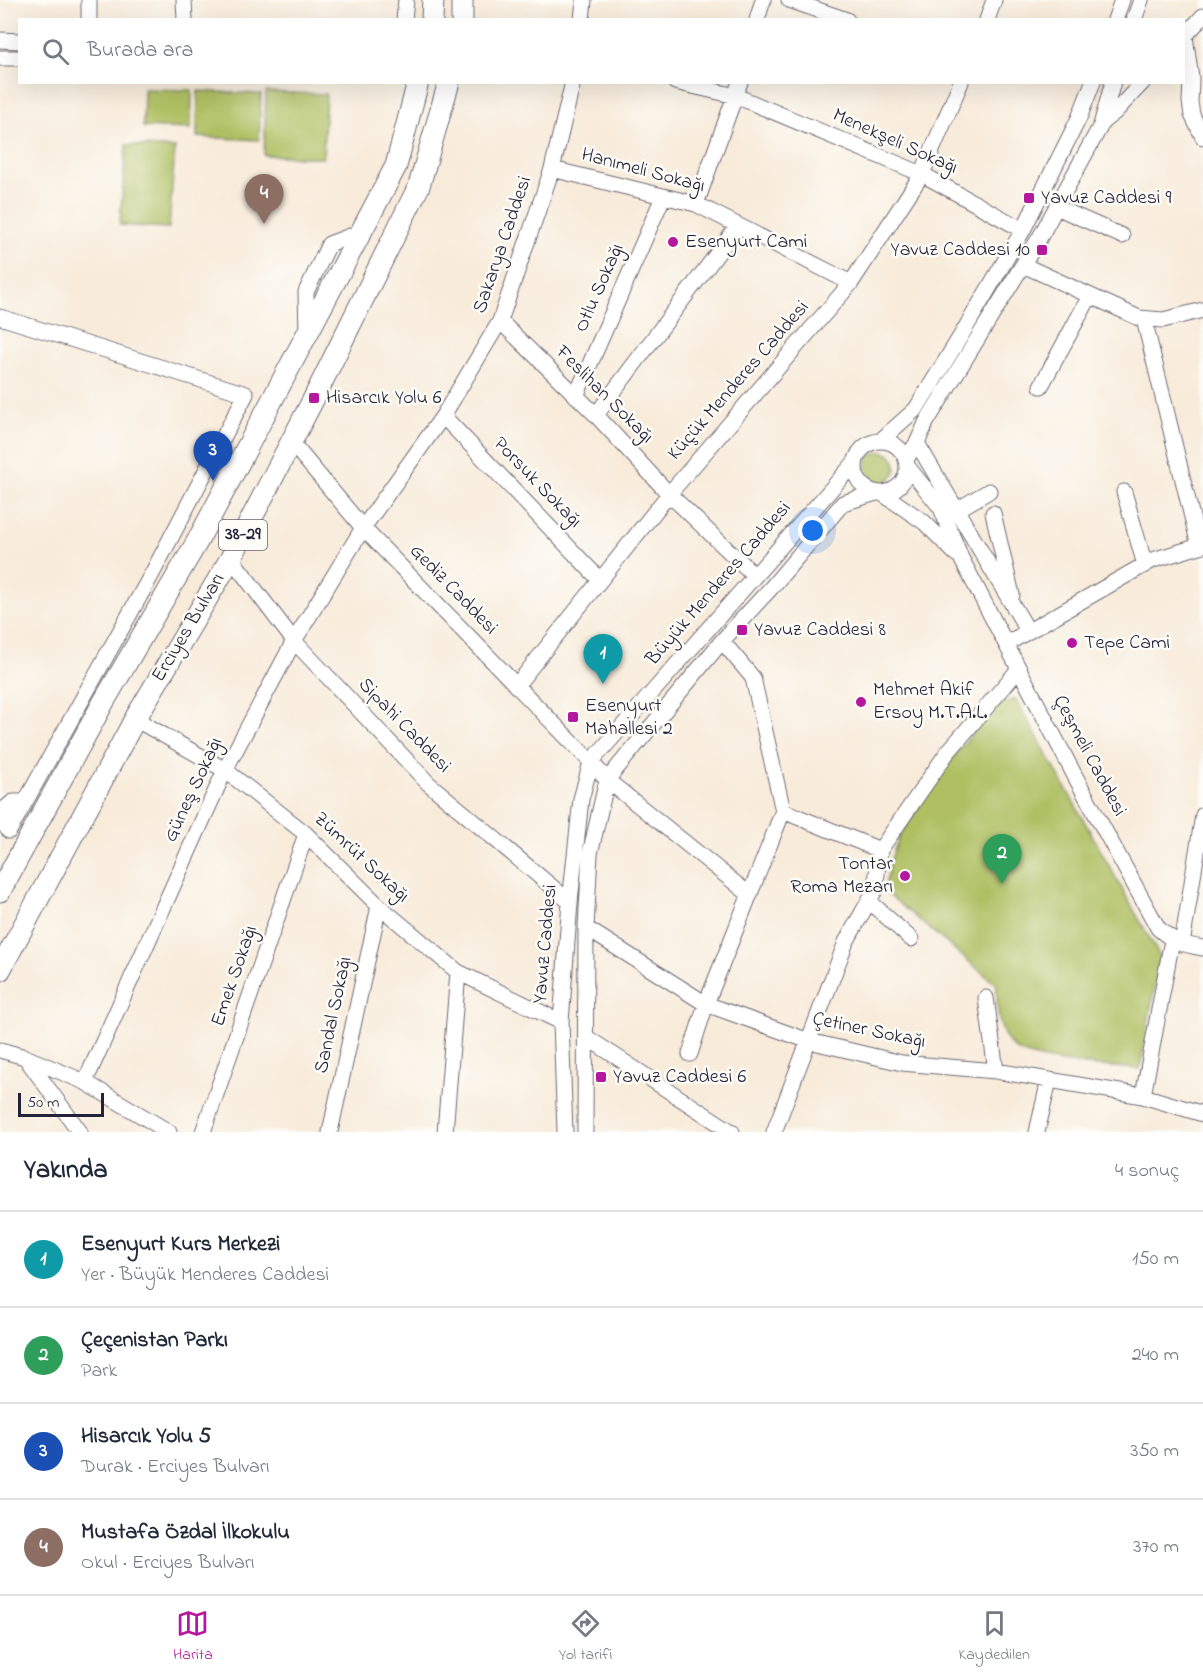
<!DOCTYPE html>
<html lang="tr">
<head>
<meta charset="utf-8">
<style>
  body { margin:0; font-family:"Indie Flower",sans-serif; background:#f6f6f7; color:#1f2937 }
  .scale { position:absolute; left:18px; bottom:15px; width:86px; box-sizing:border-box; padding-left:6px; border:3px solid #22223b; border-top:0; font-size:16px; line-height:21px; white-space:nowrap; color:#22223b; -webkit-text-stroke:4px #fdfcf7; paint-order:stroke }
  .you { position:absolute; left:813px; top:531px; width:21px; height:21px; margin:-15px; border:4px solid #fff; border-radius:50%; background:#1a73e8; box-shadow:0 0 0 9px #1a73e833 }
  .badge { display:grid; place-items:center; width:39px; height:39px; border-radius:50%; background:#b5179e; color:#fff; font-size:20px; font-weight:700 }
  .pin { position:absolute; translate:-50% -50px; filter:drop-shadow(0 2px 3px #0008) }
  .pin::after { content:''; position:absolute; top:32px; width:21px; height:18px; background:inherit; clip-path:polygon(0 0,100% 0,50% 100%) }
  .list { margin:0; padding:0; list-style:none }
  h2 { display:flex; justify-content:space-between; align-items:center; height:78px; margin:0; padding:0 24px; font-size:26px }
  h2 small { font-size:20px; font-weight:400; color:#747a83 }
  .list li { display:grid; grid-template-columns:39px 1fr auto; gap:18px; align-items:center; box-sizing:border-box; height:96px; padding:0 24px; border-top:2px solid #e0e1e3 }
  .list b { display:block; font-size:22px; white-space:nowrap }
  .list p { margin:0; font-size:20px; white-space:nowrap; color:#747a83 }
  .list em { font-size:20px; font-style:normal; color:#747a83 }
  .icon { flex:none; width:33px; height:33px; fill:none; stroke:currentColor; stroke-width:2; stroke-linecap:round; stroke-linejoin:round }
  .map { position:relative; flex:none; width:1203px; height:1132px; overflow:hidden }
  .search { position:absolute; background:#fff; box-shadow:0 6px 24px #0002; left:18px; right:18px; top:18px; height:66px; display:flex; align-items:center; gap:15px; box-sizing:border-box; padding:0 21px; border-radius:0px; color:#747a83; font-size:22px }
  .sheet { height:462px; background:#fff }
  nav { display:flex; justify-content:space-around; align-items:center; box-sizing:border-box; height:84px; border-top:2px solid #e0e1e3; background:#fff; font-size:16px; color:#747a83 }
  nav a { display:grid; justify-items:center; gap:3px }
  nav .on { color:#b5179e }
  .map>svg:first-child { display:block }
  .green { fill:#afbf62; stroke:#68704e; stroke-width:1.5 }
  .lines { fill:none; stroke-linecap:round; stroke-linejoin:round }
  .minor-casing { stroke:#6d6873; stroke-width:17 }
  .highway-casing { stroke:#6d6873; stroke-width:23 }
  .minor { stroke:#fff; stroke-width:15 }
  .highway { stroke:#fff; stroke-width:21 }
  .poi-dot { fill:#b5179e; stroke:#fdfcf7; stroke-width:2 }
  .labels { text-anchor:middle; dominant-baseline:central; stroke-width:5; stroke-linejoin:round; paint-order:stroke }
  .shield { fill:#fdfcf7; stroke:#646373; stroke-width:1.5 }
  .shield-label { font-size:18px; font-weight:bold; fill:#22223b }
  .street-label { font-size:20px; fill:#22223b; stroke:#fdfcf7 }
  .poi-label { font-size:20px; fill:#22223b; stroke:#fdfcf7; text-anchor:start }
</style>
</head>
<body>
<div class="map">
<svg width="1203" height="1132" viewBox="0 0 1203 1132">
  <rect width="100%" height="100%" fill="#fdfcf7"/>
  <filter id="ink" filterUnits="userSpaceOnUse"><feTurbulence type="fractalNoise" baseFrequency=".0167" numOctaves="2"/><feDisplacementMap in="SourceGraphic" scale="12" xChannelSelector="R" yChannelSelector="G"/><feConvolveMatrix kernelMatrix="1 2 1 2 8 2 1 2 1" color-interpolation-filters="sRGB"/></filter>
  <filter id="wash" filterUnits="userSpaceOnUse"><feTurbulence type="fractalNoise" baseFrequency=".008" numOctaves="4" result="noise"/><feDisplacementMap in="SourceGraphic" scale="24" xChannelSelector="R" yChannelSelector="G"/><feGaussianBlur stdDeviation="1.35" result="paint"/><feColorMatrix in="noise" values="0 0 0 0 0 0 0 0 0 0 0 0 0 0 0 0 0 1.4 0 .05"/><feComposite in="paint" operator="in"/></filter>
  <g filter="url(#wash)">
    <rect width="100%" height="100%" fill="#f8ebda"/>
    <!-- green -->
    <path class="green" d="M144,89L192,90L191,129L143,127Z
      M198,91L261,94L259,140L197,137Z
      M266,92L326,94L323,158L264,155Z
      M126,145L175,148L169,228L120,225Z
      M866 467a15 15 0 1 1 30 0a15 15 0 1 1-30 0Z
      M1016,699L1160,957L1140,1069C1113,1066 1030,1064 1013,1047C998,1032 996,1005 997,985L884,891L890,862L899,837L945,767L990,712L1002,703Z"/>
  </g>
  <g filter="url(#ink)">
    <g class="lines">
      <!-- minor casing -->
      <g class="minor-casing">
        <path id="minor" d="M89,0V20
          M184,0L185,20
          M789,0L847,20
          M404,20L406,0
          M582,20L584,0
          M757,20L763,0
          M987,20L994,0
          M1115,20L1122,0
          M1134,20L1141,0
          M1185,36L1191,78L1190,102L1192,115L1203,137
          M1184,37L1203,16
          M0,40L20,41
          M0,58H20
          M675,82L736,96L922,174L1023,230
          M1102,122L1115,112L1143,82
          M552,169L696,204L851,283
          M696,204L740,82
          M1056,207L1122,236
          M1023,265L1139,318L1163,320L1203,310
          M0,317L246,394L153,572L9,831L1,820L3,810L13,802H25
          M1144,319L1199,546
          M500,321L596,415L669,494L754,575
          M307,331L306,292L329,244L361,232
          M1041,386L1090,296
          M576,396L663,197
          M596,415L738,226
          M443,416L600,580
          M855 467a26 26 0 1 1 52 0a26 26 0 1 1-52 0Z
          M880,441L916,409L962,334L1023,230L1079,118L1093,82
          M291,442L363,528L591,762L607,780L750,895
          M917,443L1028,631
          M906,459L917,443L927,421L1040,237L1101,125L1113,82
          M907,466L941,508L961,558L1076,778L1158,928C1172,941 1184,945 1203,948
          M1124,492L1145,565
          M883,494L924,522L956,554
          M957,510L989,491
          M993,513L1012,595
          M231,558L294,641L428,783L570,902
          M722,641L753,678L783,811L880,850
          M1006,644L1153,560L1203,545
          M516,686L669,494L851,283L922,174L961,82
          M135,719L225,770L306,834L379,906L458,972L561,1022
          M869,901L911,939
          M586,928L706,1004L809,1041L902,1063L996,1071L1143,1096L1203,1114
          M1182,944L1203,815
          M986,998L996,1071
          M586,1037L732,1132
          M0,1050L25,1057L85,1082L169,1132
          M690,1054L706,1004L783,811
          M25,1057L80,1132
          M85,1082L225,770L294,641L363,528L443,416L500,321L552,169L573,82
          M1143,1096L1172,940
          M203,1132L306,834
          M330,1132L379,906
          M445,1132L458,972
          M565,1132L561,1022L570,902L581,799L591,762L855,462
          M585,1132L586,928L590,854L607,780L722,641L771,588L843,503L876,493
          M774,1132L846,942L875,890L880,850L947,753L1019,669
          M1037,1132L1049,1080"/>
      </g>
      <!-- highway casing -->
      <g class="highway-casing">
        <path id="highway" d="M432,20L433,0
          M462,20V0
          M0,891L103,703L197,542L396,166L418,82
          M0,970L135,719L231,558L314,398L419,186L449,82"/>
      </g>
      <!-- minor -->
      <use href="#minor" class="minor"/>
      <!-- highway -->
      <use href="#highway" class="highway"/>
    </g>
  </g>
  <!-- markers -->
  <g class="poi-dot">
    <rect x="1023" y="192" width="12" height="12" rx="3"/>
    <circle cx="673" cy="242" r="6"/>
    <rect x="1036" y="244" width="12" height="12" rx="3"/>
    <rect x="308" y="392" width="12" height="12" rx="3"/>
    <rect x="736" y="624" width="12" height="12" rx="3"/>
    <circle cx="1072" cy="643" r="6"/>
    <circle cx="861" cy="702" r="6"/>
    <rect x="567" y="711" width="12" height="12" rx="3"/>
    <circle cx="905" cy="876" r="6"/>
    <rect x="595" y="1071" width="12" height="12" rx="3"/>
  </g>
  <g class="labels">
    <!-- shield labels -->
    <rect class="shield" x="219" y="520" width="48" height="30" rx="4.5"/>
    <g class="shield-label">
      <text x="243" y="535">38-29</text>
    </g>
    <!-- street labels -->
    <g class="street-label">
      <text transform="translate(895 142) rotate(24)">Menekşeli Sokağı</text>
      <text transform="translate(643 171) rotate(15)">Hanımeli Sokağı</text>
      <text transform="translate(503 245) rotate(-71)">Sakarya Caddesi</text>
      <text transform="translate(600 288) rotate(-66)">Otlu Sokağı</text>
      <text transform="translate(739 381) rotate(-49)">Küçük Menderes Caddesi</text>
      <text transform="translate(604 395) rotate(45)">Feslihan Sokağı</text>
      <text transform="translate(537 483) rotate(46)">Porsuk Sokağı</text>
      <text transform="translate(719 584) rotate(-49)">Büyük Menderes Caddesi</text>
      <text transform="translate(453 590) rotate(46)">Gediz Caddesi</text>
      <text transform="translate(189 628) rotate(-59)">Erciyes Bulvarı</text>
      <text transform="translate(404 726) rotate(46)">Sipahi Caddesi</text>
      <text transform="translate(1089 756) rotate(62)">Çeşmeli Caddesi</text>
      <text transform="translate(194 790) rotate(-65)">Güneş Sokağı</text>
      <text transform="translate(361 858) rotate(43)">Zümrüt Sokağı</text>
      <text transform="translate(546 944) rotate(-85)">Yavuz Caddesi</text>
      <text transform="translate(235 976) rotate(-71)">Emek Sokağı</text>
      <text transform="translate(334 1015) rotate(-78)">Sandal Sokağı</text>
      <text transform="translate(869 1031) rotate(12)">Çetiner Sokağı</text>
    </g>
    <!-- poi labels -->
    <g class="poi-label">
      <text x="1041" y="198">Yavuz Caddesi 9</text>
      <text x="685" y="242">Esenyurt Cami</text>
      <text x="1030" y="250" text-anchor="end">Yavuz Caddesi 10</text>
      <text x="326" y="398">Hisarcık Yolu 6</text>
      <text x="754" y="630">Yavuz Caddesi 8</text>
      <text x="1084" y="643">Tepe Cami</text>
      <text x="873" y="690">Mehmet Akif<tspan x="873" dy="23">Ersoy M.T.A.L.</tspan></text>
      <text x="585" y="706">Esenyurt<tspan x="585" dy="23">Mahallesi 2</tspan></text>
      <text x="893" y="864" text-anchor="end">Tontar<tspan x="893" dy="23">Roma Mezarı</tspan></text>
      <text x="613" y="1077">Yavuz Caddesi 6</text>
    </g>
  </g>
</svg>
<div class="scale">50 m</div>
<div class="you"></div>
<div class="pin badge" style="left:603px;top:684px;background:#0f9aa8">1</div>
<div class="pin badge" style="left:1002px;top:884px;background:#2e9e5b">2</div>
<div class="pin badge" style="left:213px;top:481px;background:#1a4fb4">3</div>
<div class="pin badge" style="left:264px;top:224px;background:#8d6e63">4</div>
<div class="search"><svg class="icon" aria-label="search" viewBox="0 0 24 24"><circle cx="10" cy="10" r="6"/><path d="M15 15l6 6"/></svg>Burada ara</div>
</div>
<section class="sheet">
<h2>Yakında<small>4 sonuç</small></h2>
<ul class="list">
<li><span class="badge" style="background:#0f9aa8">1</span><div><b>Esenyurt Kurs Merkezi</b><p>Yer · Büyük Menderes Caddesi</p></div><em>150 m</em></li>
<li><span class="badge" style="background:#2e9e5b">2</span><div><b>Çeçenistan Parkı</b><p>Park</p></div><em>240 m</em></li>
<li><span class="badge" style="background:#1a4fb4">3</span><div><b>Hisarcık Yolu 5</b><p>Durak · Erciyes Bulvarı</p></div><em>350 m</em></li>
<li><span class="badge" style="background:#8d6e63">4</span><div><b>Mustafa Özdal İlkokulu</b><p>Okul · Erciyes Bulvarı</p></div><em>370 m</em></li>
</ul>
</section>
<nav>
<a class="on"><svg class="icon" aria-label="map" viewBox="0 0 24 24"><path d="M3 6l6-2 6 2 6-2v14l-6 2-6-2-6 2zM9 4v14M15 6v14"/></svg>Harita</a>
<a><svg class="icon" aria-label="directions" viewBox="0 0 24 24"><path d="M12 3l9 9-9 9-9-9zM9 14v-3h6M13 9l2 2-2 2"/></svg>Yol tarifi</a>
<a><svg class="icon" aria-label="saved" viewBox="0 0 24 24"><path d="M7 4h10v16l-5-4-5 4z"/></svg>Kaydedilen</a>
</nav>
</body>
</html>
